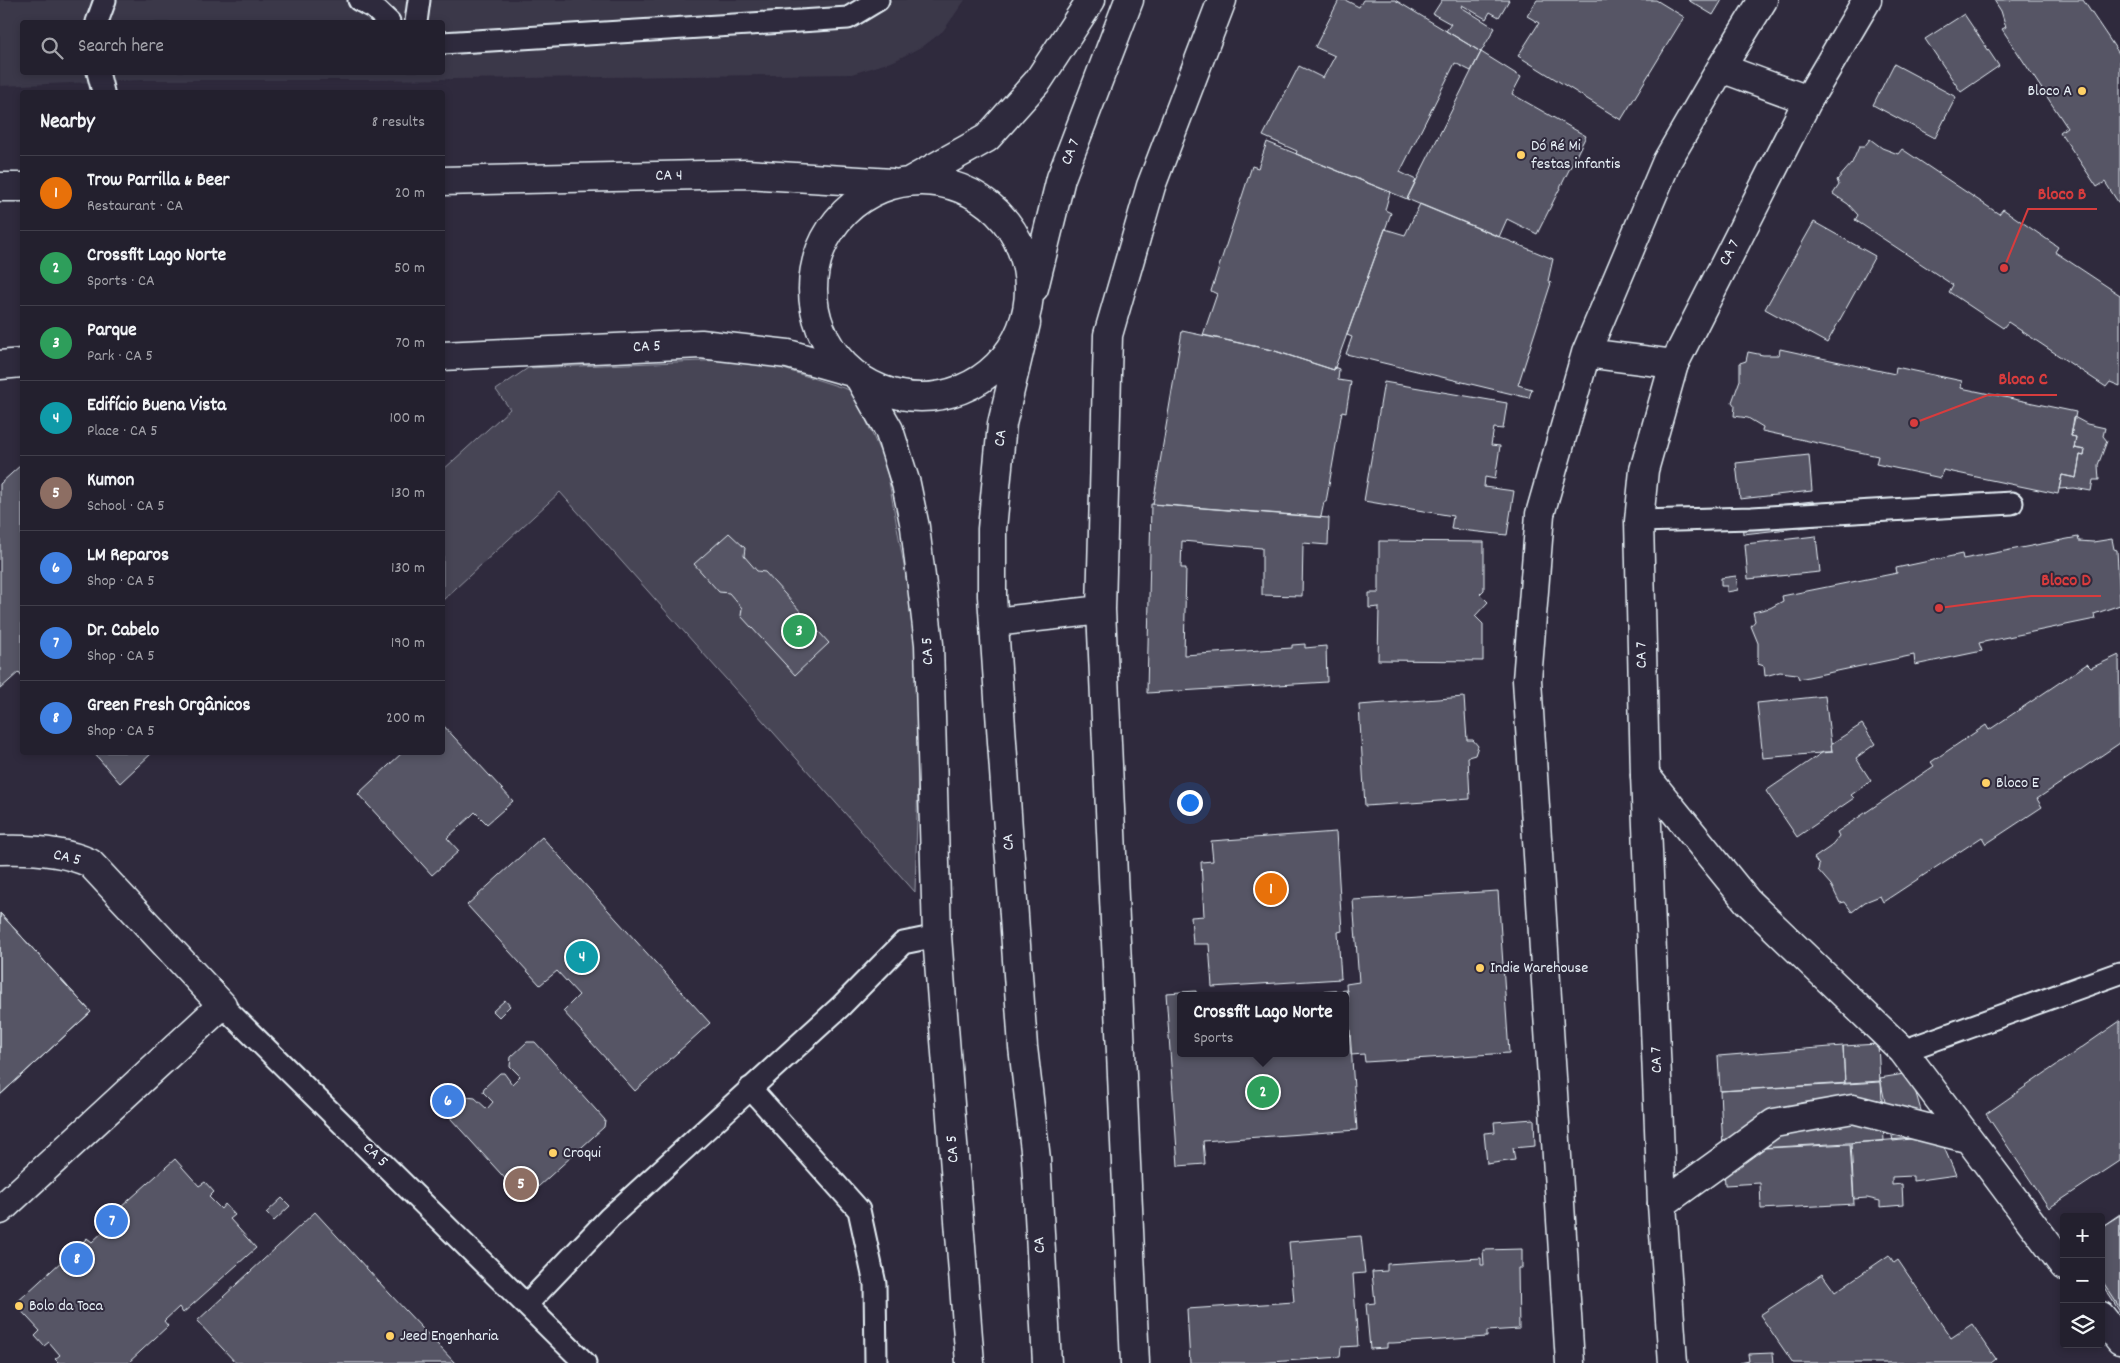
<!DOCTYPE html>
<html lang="en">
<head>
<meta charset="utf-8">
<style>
  body { margin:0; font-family:Dekko,sans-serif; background:#2b2836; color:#f1f3f6 }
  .controls { position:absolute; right:15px; bottom:15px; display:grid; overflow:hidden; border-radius:5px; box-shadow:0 2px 8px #0003 }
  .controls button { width:45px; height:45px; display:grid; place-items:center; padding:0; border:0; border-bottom:1px solid #403e4a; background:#23202e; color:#f1f3f6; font:25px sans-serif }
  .you { position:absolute; left:1189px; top:802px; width:18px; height:18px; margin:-12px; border:4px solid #fff; border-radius:50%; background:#1a73e8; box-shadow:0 0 0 8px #1a73e833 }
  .badge { display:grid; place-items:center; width:32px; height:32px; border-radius:50%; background:#8c9099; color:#fff; font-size:16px; font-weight:700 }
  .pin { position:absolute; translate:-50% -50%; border:2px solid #fff; box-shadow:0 1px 5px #0006 }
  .popup { position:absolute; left:1177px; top:992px; width:172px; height:65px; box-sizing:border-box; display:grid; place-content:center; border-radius:5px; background:#23202e; filter:drop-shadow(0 1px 4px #0005); font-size:16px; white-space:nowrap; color:#a3a3aa }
  .popup b { font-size:19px; color:#f1f3f6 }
  .popup::after { content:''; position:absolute; left:50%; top:100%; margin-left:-10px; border:10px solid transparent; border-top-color:#23202e }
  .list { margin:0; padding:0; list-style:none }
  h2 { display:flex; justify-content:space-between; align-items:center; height:65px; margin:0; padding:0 20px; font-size:21px }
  h2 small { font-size:16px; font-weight:400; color:#a3a3aa }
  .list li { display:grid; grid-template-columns:32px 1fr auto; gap:15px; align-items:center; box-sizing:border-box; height:75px; padding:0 20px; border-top:1px solid #403e4a }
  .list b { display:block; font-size:19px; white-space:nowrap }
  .list p { margin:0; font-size:16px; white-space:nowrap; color:#a3a3aa }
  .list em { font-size:16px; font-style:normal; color:#a3a3aa }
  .icon { flex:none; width:28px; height:28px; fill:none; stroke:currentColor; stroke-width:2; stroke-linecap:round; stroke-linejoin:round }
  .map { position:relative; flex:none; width:2120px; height:1363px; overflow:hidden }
  .search { position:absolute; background:#23202e; box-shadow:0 2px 8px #0003; left:20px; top:20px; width:425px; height:55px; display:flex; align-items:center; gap:12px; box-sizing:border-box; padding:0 18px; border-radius:5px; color:#a3a3aa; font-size:19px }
  .panel { position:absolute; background:#23202e; box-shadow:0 2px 8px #0003; left:20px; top:90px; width:425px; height:665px; border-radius:5px }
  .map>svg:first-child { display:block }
  .built { fill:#3b3749; fill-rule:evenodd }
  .green { fill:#464455; stroke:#979aa6 }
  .building { fill:#575565; stroke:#e8f1f8 }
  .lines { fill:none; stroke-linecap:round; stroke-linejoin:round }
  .lane-casing { stroke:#e8f1f8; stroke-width:25 }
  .street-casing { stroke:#e8f1f8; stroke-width:31 }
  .secondary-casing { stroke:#e8f1f8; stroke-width:31 }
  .lane { stroke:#2f2a3d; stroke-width:21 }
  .street { stroke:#2f2a3d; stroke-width:28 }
  .secondary { stroke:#2f2a3d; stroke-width:28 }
  .poi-dot { fill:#ffd166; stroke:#2f2a3d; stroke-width:2 }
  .labels { text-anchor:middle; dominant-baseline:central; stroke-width:4; stroke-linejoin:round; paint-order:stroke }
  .poi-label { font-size:16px; fill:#e8f1f8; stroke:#2f2a3d; text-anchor:start }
  .street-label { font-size:16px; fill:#e8f1f8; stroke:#2f2a3d }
  .leader { fill:none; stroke:#d83c3d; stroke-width:2 }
  .callout-dot { fill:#d83c3d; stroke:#2f2a3d; stroke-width:2 }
  .callout-label { font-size:18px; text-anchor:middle; font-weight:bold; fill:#d83c3d; stroke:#2f2a3d; stroke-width:4; stroke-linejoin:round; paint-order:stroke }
</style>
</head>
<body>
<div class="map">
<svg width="2120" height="1363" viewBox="0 0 2120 1363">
  <rect width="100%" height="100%" fill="#2f2a3d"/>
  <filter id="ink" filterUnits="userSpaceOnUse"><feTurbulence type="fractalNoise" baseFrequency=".02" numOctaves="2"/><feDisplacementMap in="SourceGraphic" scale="10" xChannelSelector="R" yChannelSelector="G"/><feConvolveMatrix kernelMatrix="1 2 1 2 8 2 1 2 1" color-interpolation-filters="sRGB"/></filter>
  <g filter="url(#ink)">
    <!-- built -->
    <path class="built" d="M0,0H965L943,31L925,45L894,61L852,74L371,80H142L0,86ZM22,22H442V72H22Z"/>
    <!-- green -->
    <path class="green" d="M752,359L853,391L886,465L921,661L915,892L560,492L443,600V470L510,409L496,390L528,368Z"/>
    <!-- building -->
    <path class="building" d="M1339,0H1345L1359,7L1363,0H1395L1481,52L1471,71L1455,63L1400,172L1416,180L1407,199L1296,154L1297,151L1263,136L1299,66L1323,78L1335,56L1315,47Z
      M1442,0H1509L1499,17L1490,12L1486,19L1462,5L1461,7L1495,28L1481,52L1446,31L1451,24L1433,14Z
      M1537,0H1656L1684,17L1621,120L1518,56L1539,23L1527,16Z
      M1688,0H1722L1713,15Z
      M1994,0H2083L2120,55V205L2105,182L2097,187L2060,132L2067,127L2002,29L2006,27L2001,11Z
      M1964,14L1999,66L1961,92L1925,39Z
      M1481,52L1521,77L1512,94L1586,136L1537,234L1507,219L1499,237L1407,199Z
      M1894,64L1956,97L1935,138L1873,105Z
      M1870,139L1882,148L1898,154L1902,149L1999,214L2003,209L2058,247L2055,252L2120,295V386L2110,382L2106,387L2008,322L2003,328L1949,292L1953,285L1855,220L1858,215L1848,204L1833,194L1839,185L1837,180L1852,163L1859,147H1864Z
      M1267,142L1390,192L1385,210L1391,213L1334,370L1272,350L1203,335L1217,294L1211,291L1232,227L1252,166L1258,168Z
      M1420,204L1553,259L1548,281L1551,283L1518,385L1532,389L1529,398L1346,354L1352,337L1347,335L1385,229L1405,235Z
      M1814,222L1875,256L1827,343L1765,309Z
      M1182,331L1272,350L1334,370V367L1339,369L1338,380L1351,382L1346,412L1342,411L1326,502H1324L1321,517L1153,504Z
      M1780,349L1895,374L1896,367L1962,381L1961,388L2076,412L2071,436L2076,437L2074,448L2085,450L2084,456L2080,455L2076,478L2062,475L2058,494L1943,470L1941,478L1876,464L1878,456L1762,431L1763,427L1748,418L1734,416L1735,406L1732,402L1740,380V363L1746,361L1748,352L1763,355H1779Z
      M1384,382L1507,403L1503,429L1494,428L1491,445L1500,446L1495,479L1485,477L1484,487L1514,491L1507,535L1451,529L1453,516L1364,501Z
      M2074,417L2087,424L2105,428L2103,436L2107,441L2098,465L2099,480H2093L2091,491L2074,488L2059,489L2062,475L2076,478L2080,455L2084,456L2085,450L2074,448L2076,437L2071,436Z
      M1809,455L1812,491L1740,499L1736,463Z
      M22,464V676L19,672L0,689V484Z
      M1813,501L1816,526L1743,534L1741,509Z
      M1151,504L1329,518L1328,545L1303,543L1302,596L1262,595V548L1182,541L1181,568H1186L1184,655L1292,648V645L1305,644V648L1326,646L1327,682L1147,693Z
      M729,533L745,548L744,556L757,571L765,572L829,643L795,675L741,616L742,608L729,593L719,592L694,564Z
      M1816,536L1820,572L1748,579L1745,544Z
      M2078,537L2079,541L2093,542L2112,539L2114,549L2117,550L2120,605L2094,614L2095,619L1979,643L1982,651L1915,665L1914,655L1799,679L1797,674L1780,672L1765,676L1764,666L1758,664V643L1751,626L1755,621L1753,612L1770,608L1783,601L1782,596L1897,573L1896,568L1962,554L1963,559Z
      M1379,541L1484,542V590L1480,594L1488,602L1475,616L1483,624V661L1378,660L1379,607L1369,608V593H1379Z
      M1736,576L1738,590L1727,592V586H1721V578Z
      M2119,655L2120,743L2037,799L2042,807L1986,844L1982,837L1883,902L1880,896L1865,902L1852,912L1845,902L1840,903L1831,885L1818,870L1819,865L1814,858L1830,847L1839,836L1837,832L1934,766L1931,762L1986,725L1989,730L2087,664L2091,668Z
      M1825,696L1832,752L1763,758L1757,703Z
      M1464,697L1467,740H1473L1478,746L1475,755L1468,757L1470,799L1365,806L1359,705Z
      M442,724L513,801L487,824L475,812L471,816L447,838L459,851L432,875L358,794L403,752H442Z
      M1862,724L1875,744L1856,758L1871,781L1851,795L1854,798L1797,837L1766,791L1823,752H1832L1831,744Z
      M93,752H153L120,783Z
      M1336,832L1342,931L1338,932L1341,979L1212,987L1209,944H1193L1191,917L1204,916L1201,862L1213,861L1211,841Z
      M542,837L710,1023L635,1091L563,1011L579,995L557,971L540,985L467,905Z
      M1498,891L1509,1053L1365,1062L1364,1054L1351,1055L1346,984L1359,982L1353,900Z
      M0,913L91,1012L0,1095Z
      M0,913L91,1012L0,1095Z
      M1347,990L1357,1130L1203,1141L1205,1164L1178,1166L1166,993L1196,991V996H1180V1053H1346V996H1262Z
      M505,1000L510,1006L499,1017L493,1011Z
      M2120,1021V1161L2049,1208L1986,1114Z
      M527,1042H535L605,1120L604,1127L528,1196H521L451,1119V1112L467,1097L475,1098L487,1109L493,1102L483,1092L484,1088L500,1073H504L512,1084L520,1076L510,1066L511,1057Z
      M1878,1044L1880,1082L1845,1084L1843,1046Z
      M1843,1046L1845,1084L1720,1091L1718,1056Z
      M1910,1073L1922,1114L1937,1136L1893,1141L1880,1078Z
      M1881,1081L1884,1141L1723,1150L1720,1091Z
      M1534,1119L1535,1146L1513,1148L1515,1160L1487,1164L1484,1133L1495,1132L1494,1122Z
      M1939,1136L1956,1175L1913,1181V1176L1892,1177V1185L1902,1184L1903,1205L1880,1207V1201L1867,1198L1854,1199L1851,1143Z
      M1850,1144L1854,1204L1761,1209L1760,1183L1725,1185L1723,1150Z
      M175,1159L199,1186L205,1182L214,1192L209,1197L221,1209L225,1204L235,1215L230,1219L256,1248L183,1313L179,1307L164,1321L168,1326L128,1363H59L55,1359L60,1355L49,1342L44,1346L35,1336L40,1331L15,1304L87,1238L92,1242L106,1229L102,1224Z
      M282,1198L290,1206L274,1221L266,1213Z
      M315,1212L390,1294L455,1363H236L197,1321Z
      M2120,1214V1312L2101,1283V1227Z
      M2120,1215V1308L2101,1279V1227Z
      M1361,1236L1365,1273L1353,1274L1358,1346L1341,1347L1340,1357L1258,1363H1190L1187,1309L1294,1302L1289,1242Z
      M1522,1249V1268H1518L1519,1329L1487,1331V1337L1393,1343H1387V1348L1370,1349L1366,1304L1375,1303L1372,1272L1387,1271V1264L1481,1258V1265H1484L1483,1250Z
      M1889,1255L1894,1263L1898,1260L1951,1338L1972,1324L1996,1359L1991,1363H1793L1760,1315L1822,1274L1835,1292Z
      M1773,1353L1774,1363H1740L1749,1361L1748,1354Z"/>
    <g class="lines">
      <!-- lane casing -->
      <g class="lane-casing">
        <path id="lane" d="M359,0L374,8L389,22
          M97,22L105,0
          M416,22L419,0
          M442,43L848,18L878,0
          M98,72L103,92
          M1639,521L1752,518L2012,503
          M222,1005L585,1363
          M1903,1051L2120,973
          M750,1088L859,1210L875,1284L876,1363
          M527,1304L609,1218L840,1007L903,943L937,936"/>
      </g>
      <!-- street casing -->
      <g class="street-casing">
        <path id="street" d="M1721,68L1763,0
          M1586,353L1674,364
          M994,622L1101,610
          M1645,775L1747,901L1903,1051L2064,1266
          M0,850C29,849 64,851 90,863L222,1005L0,1210
          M1662,1204L1774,1123L1853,1109L1966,1138
          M2101,1316L2120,1340
          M1135,1363L1101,610L1108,335L1151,186L1222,0
          M1570,1363L1527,680L1540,514L1586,353L1667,161L1721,68L1808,100"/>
      </g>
      <!-- secondary casing -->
      <g class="secondary-casing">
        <path id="secondary" d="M912,180L987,138L1038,81L1091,0
          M813 289a108 108 0 1 1 216 0a108 108 0 1 1-216 0Z
          M442,181L746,174L892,183
          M0,187H22
          M1034,288L1061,178L1129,0
          M1026,323L1002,424L992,529V596L1023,1047L1036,1159L1047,1363
          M442,356L701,344L788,354L848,371
          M0,365L22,363
          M859,377L889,430L906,484L915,527L929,644L937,936L970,1363
          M1673,1363L1662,1204L1645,775L1639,521L1644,470L1674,364L1808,100L1867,0"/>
      </g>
      <!-- lane -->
      <use href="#lane" class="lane"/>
      <!-- street -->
      <use href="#street" class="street"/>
      <!-- secondary -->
      <use href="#secondary" class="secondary"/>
    </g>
  </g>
  <!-- markers -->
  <g class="poi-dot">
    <circle cx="2082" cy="91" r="5"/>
    <circle cx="1521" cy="155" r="5"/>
    <circle cx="1986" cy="783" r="5"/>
    <circle cx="1480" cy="968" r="5"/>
    <circle cx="553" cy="1153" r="5"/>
    <circle cx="19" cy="1306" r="5"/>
    <circle cx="390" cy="1336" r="5"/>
  </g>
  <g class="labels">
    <!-- poi labels -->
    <g class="poi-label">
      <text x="2072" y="91" text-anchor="end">Bloco A</text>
      <text x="1531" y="146">Dó Ré Mi<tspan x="1531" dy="18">festas infantis</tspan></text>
      <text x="1996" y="783">Bloco E</text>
      <text x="1490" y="968">Indie Warehouse</text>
      <text x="563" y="1153">Croqui</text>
      <text x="29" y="1306">Bolo da Toca</text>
      <text x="400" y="1336">Jeed Engenharia</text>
    </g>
    <!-- street labels -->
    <g class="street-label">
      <text transform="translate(1071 152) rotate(-69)">CA 7</text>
      <text transform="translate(669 176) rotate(-1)">CA 4</text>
      <text transform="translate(1730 253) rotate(-63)">CA 7</text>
      <text transform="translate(647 347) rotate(-3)">CA 5</text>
      <text transform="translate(1001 438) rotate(-84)">CA</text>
      <text transform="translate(928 651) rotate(-93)">CA 5</text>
      <text transform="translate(1642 655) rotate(-91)">CA 7</text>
      <text transform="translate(1009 842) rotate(-94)">CA</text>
      <text transform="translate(67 858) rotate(13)">CA 5</text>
      <text transform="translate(1657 1060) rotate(-92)">CA 7</text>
      <text transform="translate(953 1149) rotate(-94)">CA 5</text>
      <text transform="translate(375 1155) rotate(44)">CA 5</text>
      <text transform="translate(1040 1245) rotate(-93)">CA</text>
    </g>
  </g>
  <!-- callouts -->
  <path class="leader" d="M2004 268L2028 209H2097M1914 423L1988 395H2057M1939 608L2031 596H2101"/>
  <g class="callout-dot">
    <circle cx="2004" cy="268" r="5"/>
    <circle cx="1914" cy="423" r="5"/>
    <circle cx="1939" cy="608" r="5"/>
  </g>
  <g class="callout-label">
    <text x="2062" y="199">Bloco B</text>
    <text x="2023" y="384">Bloco C</text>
    <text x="2066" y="585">Bloco D</text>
  </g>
</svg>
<div class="controls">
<button>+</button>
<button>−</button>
<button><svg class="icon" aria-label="layers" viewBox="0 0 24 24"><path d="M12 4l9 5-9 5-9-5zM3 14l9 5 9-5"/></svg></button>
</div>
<div class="you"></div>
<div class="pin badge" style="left:1271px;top:889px;background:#e8710a">1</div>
<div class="pin badge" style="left:1263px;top:1092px;background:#2e9e5b">2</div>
<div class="popup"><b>Crossfit Lago Norte</b>Sports</div>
<div class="pin badge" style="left:799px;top:631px;background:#2e9e5b">3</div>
<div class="pin badge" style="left:582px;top:957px;background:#0f9aa8">4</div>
<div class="pin badge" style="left:521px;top:1184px;background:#8d6e63">5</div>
<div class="pin badge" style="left:448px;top:1101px;background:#3f7fe0">6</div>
<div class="pin badge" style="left:112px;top:1221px;background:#3f7fe0">7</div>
<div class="pin badge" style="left:77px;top:1259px;background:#3f7fe0">8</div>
<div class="search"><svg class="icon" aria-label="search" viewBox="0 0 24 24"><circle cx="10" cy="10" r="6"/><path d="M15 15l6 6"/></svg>Search here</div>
<section class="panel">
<h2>Nearby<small>8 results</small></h2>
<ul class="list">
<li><span class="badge" style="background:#e8710a">1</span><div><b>Trow Parrilla &amp; Beer</b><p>Restaurant · CA</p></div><em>20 m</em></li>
<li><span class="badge" style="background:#2e9e5b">2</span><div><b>Crossfit Lago Norte</b><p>Sports · CA</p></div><em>50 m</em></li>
<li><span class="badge" style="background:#2e9e5b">3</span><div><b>Parque</b><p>Park · CA 5</p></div><em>70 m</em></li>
<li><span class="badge" style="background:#0f9aa8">4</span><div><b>Edifício Buena Vista</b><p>Place · CA 5</p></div><em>100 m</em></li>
<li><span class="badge" style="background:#8d6e63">5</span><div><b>Kumon</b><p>School · CA 5</p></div><em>130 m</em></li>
<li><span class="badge" style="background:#3f7fe0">6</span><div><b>LM Reparos</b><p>Shop · CA 5</p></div><em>130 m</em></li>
<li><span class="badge" style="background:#3f7fe0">7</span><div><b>Dr. Cabelo</b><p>Shop · CA 5</p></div><em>190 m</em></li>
<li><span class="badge" style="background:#3f7fe0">8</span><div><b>Green Fresh Orgânicos</b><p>Shop · CA 5</p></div><em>200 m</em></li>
</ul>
</section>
</div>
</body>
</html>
